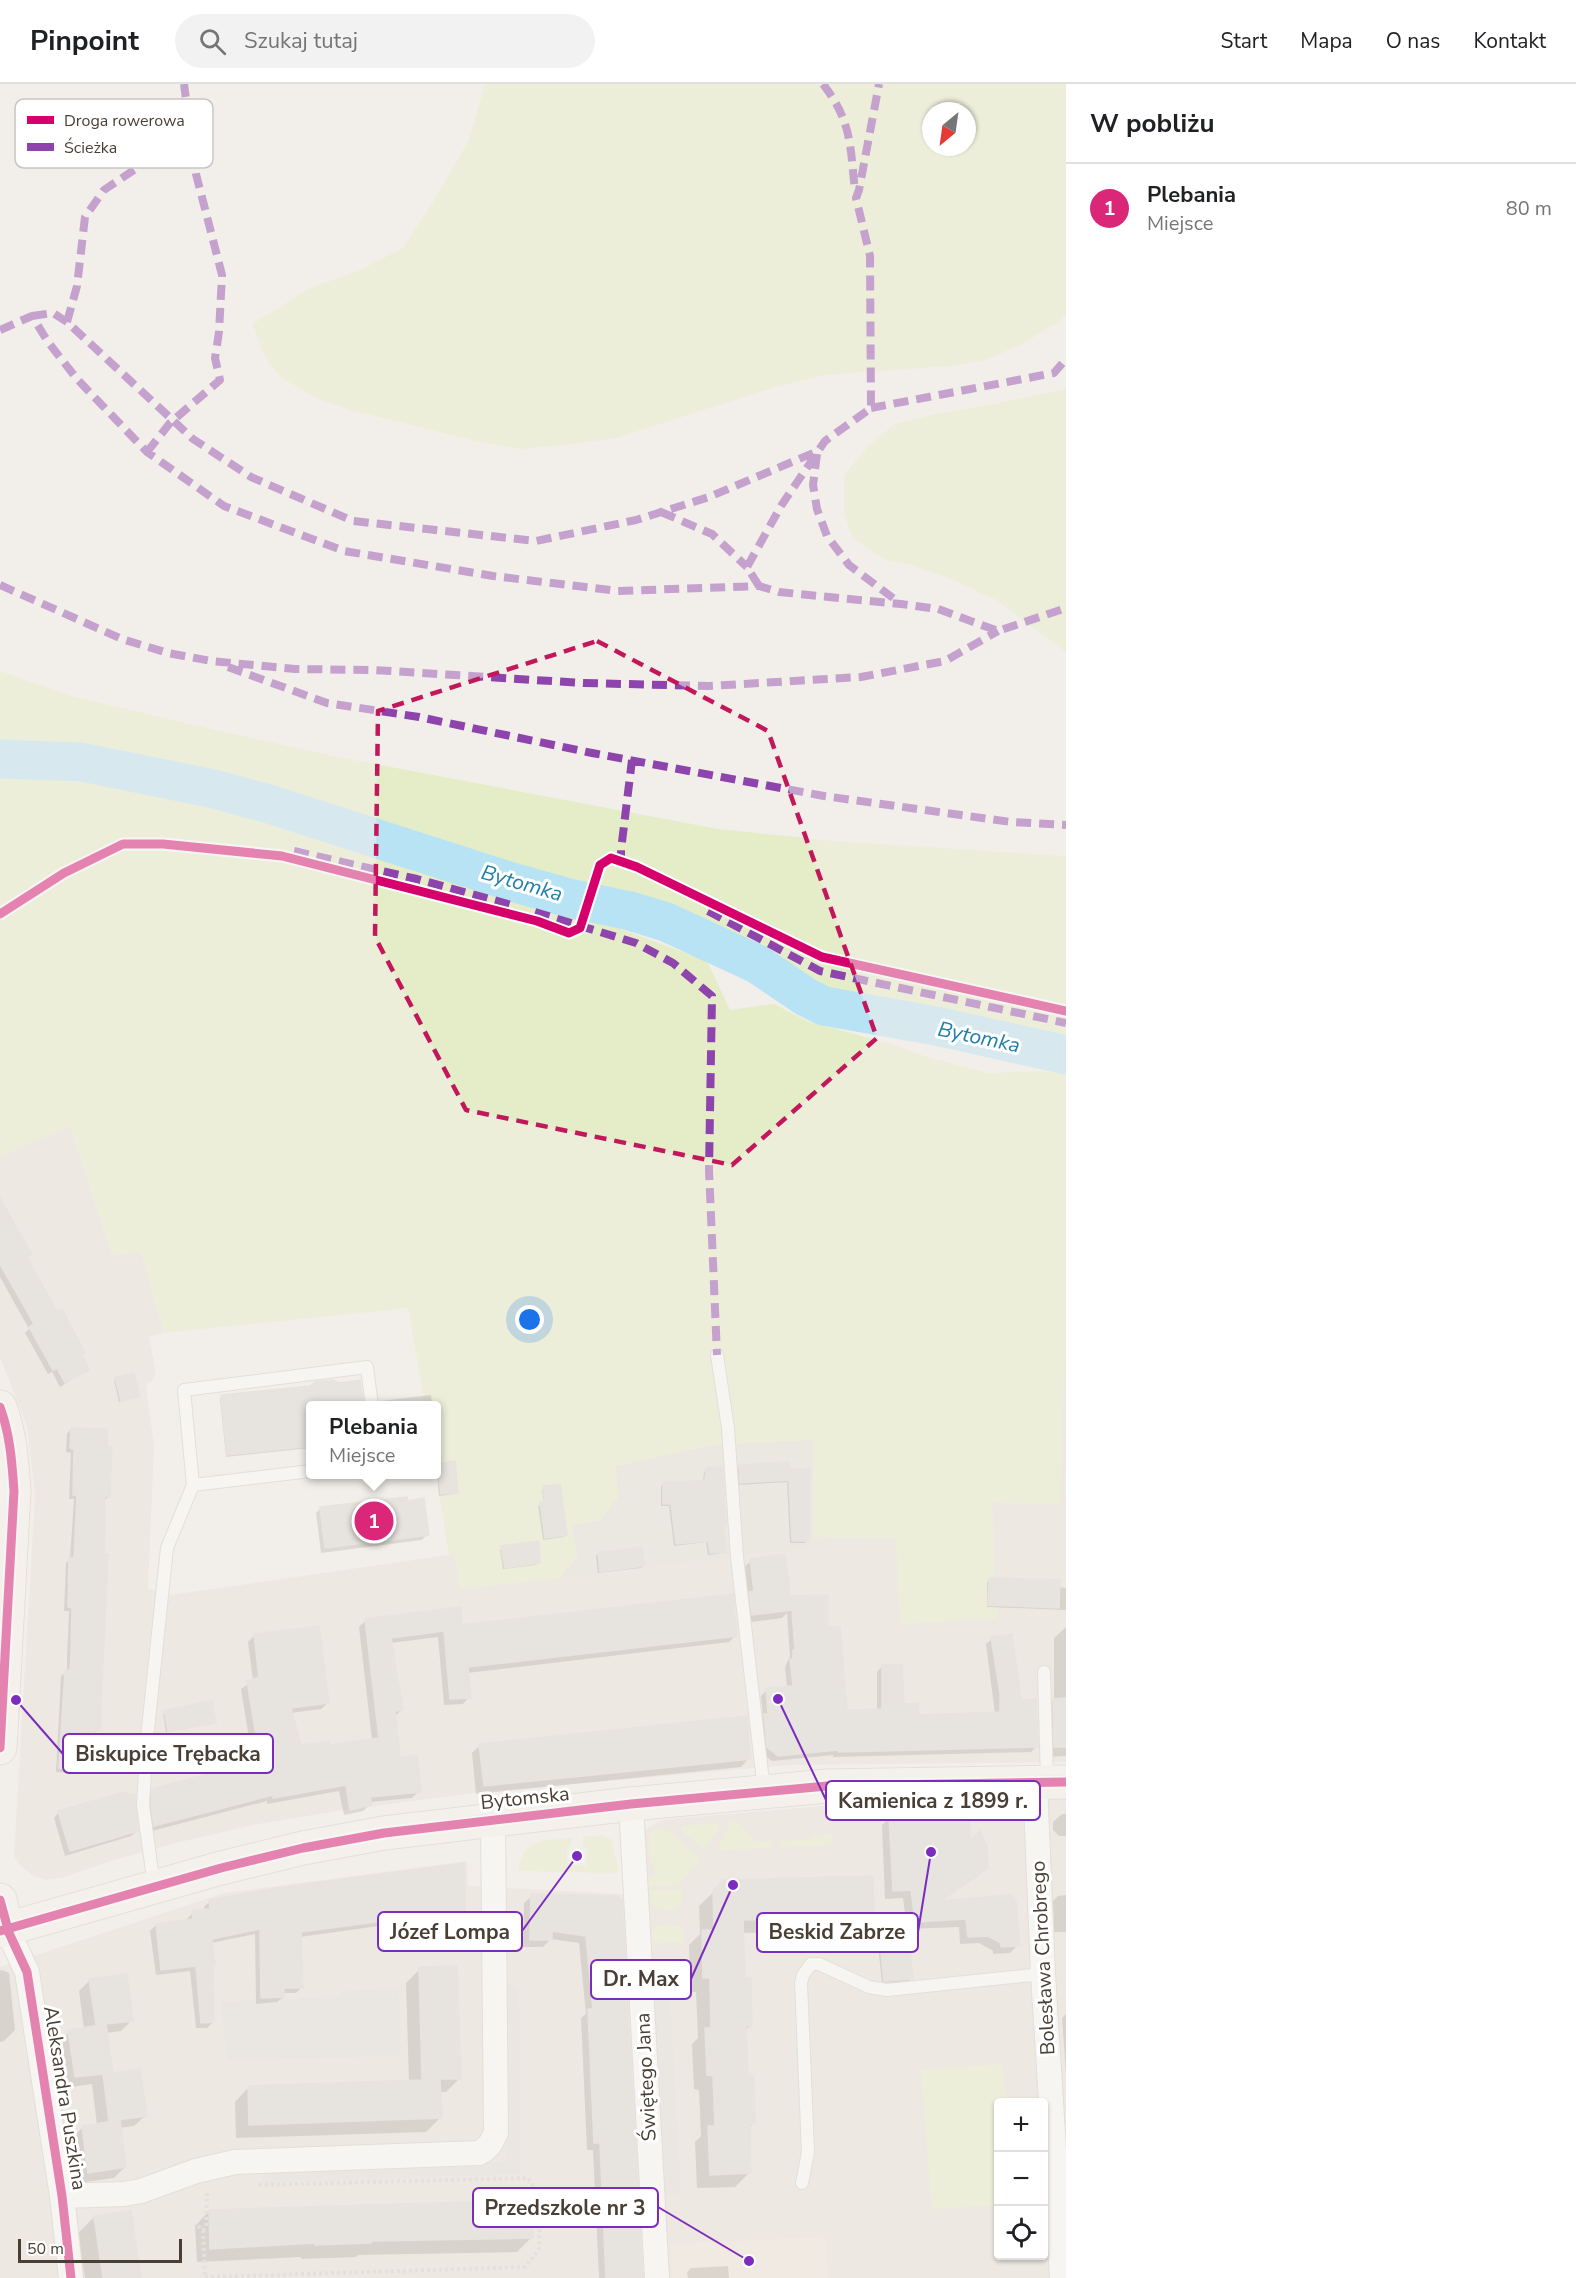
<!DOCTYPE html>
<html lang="pl">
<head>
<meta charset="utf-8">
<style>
  body { margin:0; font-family:"Nunito Sans",sans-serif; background:#f2f2f2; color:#202124 }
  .controls { position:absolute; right:18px; bottom:18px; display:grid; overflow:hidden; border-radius:6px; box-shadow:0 2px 4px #0004 }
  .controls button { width:54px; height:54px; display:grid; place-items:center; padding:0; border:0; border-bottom:2px solid #e0e0e0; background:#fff; color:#202124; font:30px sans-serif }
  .compass { position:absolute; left:922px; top:18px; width:54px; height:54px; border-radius:50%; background:#fff; box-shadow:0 2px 4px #0004; rotate:209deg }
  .scale { position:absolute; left:18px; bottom:15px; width:164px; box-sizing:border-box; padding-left:6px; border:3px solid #493f35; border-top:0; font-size:16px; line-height:21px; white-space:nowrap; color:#493f35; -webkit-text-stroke:4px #fff; paint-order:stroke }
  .you { position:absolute; left:530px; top:1236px; width:21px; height:21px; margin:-15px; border:4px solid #fff; border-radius:50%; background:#1a73e8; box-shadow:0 0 0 9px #1a73e833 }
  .badge { display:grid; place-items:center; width:39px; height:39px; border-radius:50%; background:#db2777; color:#fff; font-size:20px; font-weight:700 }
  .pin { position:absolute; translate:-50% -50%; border:3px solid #fff; box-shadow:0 2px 6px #0006 }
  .popup { position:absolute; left:306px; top:1317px; width:135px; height:78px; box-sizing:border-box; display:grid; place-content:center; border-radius:6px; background:#fff; filter:drop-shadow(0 2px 4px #0005); font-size:20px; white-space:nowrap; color:#757577 }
  .popup b { font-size:22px; color:#202124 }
  .popup::after { content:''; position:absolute; left:50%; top:100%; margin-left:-12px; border:12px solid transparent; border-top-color:#fff }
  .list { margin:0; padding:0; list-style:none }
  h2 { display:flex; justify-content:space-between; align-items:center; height:78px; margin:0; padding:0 24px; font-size:26px }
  h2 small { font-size:20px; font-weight:400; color:#757577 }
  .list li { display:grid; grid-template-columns:39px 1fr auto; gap:18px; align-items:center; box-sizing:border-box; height:90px; padding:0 24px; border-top:2px solid #e0e0e0 }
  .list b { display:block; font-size:22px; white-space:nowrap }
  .list p { margin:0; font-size:20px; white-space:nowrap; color:#757577 }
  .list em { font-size:20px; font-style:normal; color:#757577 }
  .icon { flex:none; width:33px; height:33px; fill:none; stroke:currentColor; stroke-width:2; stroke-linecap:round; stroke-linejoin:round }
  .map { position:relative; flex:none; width:1066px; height:2194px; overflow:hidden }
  header { display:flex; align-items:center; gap:36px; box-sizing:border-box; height:84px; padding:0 30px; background:#fff; border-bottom:2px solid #e0e0e0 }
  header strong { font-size:28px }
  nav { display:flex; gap:33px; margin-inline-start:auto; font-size:21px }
  .search { width:420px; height:54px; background:#f2f2f2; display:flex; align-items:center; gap:15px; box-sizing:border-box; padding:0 21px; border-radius:33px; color:#757577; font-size:22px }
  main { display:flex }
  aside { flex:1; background:#fff }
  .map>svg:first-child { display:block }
  .residential { fill:#e7e0d7; fill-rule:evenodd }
  .industrial { fill:#e2ddd8 }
  .education { fill:#eee5d9 }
  .green { fill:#e4edc8; fill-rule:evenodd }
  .parking { fill:#e1deda }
  .shadow { fill:#0003 }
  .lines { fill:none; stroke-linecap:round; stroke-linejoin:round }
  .river { stroke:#b7e3f4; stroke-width:39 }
  .building { fill:#dad5d1; stroke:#dbd5d0; stroke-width:1.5 }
  .lane-casing { stroke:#cfcbc6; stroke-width:14 }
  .street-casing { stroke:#cfcbc6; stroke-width:26 }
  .secondary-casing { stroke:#d4ccc2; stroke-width:35 }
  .path { stroke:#d2ceca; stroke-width:4; stroke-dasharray:3 3; stroke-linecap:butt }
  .lane { stroke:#fdfcfc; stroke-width:12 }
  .street { stroke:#fdfcfc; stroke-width:24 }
  .secondary { stroke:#f7f4ef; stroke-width:33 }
  .tram { stroke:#d9d9d8; stroke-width:1.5 }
  .quiet { stroke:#8e44ad; stroke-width:8; stroke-dasharray:15 8; stroke-linecap:butt }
  .cycleway-casing { stroke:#fff; stroke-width:13 }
  .cycleway { stroke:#d6006c; stroke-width:9 }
  .marked { fill:none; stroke:#c2185b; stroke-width:4.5; stroke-dasharray:12 8; stroke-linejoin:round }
  .labels { text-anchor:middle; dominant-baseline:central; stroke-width:6; stroke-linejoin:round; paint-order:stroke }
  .street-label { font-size:20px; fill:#493f35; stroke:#fff }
  .water-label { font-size:21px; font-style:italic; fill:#207fa7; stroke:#fff }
  .key { fill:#fff; stroke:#c8c5c2; stroke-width:1.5 }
  .key-label { font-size:16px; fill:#493f35 }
  .leader { fill:none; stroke:#7b2cbf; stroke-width:2 }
  .callout-dot { fill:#7b2cbf; stroke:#fff; stroke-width:2 }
  .callout { fill:#fff; stroke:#7b2cbf; stroke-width:2 }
  .callout-label { font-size:21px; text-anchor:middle; font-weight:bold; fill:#493f35 }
</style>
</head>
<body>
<header>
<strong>Pinpoint</strong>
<div class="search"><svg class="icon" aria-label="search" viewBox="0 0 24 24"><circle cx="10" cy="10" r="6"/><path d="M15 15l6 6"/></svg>Szukaj tutaj</div>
<nav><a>Start</a><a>Mapa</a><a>O nas</a><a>Kontakt</a></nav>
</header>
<main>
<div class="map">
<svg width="1066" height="2194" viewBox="0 0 1066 2194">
  <rect width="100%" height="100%" fill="#f2eeea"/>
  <!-- residential -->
  <path class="residential" d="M70,1042L112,1171L141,1167L164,1249L149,1252L156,1290L152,1297L146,1300L154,1363L148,1505L170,1511L455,1470L460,1505L813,1464V1453L896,1454L901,1539L997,1534L992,1418L1059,1420L1066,1251V1678L789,1681L482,1708L337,1727L253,1741L176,1759L114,1776L61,1794L45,1796L32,1791L20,1781L14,1772L35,1411L27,1342L0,1273V1072Z
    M1066,1715V2194H0V1883L224,1809L467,1777L468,1802L643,1811L644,1747L661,1736L832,1721ZM999,2018H1044V2172H999Z"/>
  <!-- industrial -->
  <path class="industrial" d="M813,1355V1464L559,1494L577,1473L571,1441L600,1436L616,1382L712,1361Z"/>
  <!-- education -->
  <path class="education" d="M826,2153L828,2194H672L670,2160Z"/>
  <!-- green -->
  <path class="green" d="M485,0H1066V230L1059,237L1024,259L986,276L950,282L825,291L775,303L616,354L566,361L520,365L475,357L354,327L314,313L281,293L265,274L253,240L310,204L358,187L403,164L435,115L469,56ZM931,27H967V63H931Z
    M1066,305V568L998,517L954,496L908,480L885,476L852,453L844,428V392L868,362L895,340L935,330L989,321Z
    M0,587L72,612L202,643L343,674L718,745L833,757L1066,772V961L856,916L829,905L795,886L728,846L670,821L637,811L560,797L357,732L186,691L77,670L0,668Z
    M0,693L41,694L138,705L225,724L548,818L707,877L730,926L774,920L807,937L891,960L927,973L988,989L1046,987L1066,990V1251L1060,1420L992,1418L997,1534L900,1540L896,1454L813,1453V1356L712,1361L616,1382L618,1414L600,1436L571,1441L577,1473L559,1494L460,1505L455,1471H449L436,1391L437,1322L425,1321L408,1224L164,1249L141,1168L112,1171L70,1042L0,1072Z
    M737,1737L757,1758H771V1764L717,1766L730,1738Z
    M718,1739L719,1743L705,1767L681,1746L683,1742Z
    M659,1744L670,1748L700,1775L678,1801L645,1802L644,1795H652L655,1791L654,1779H651C650,1766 644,1749 659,1744Z
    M833,1750V1761L780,1763V1757L813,1755L814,1751Z
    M601,1751L612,1756L618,1787L613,1789L518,1787C523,1754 544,1757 572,1754L571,1763H567V1781L586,1782L587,1764L583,1763V1753Z
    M646,1806H682V1817L676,1825L663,1826L650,1820Z
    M665,1841L683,1842L684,1858L652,1859V1848L655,1843Z
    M1003,1980L1006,2018H999L998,2121L932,2125L921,1986Z"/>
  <!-- parking -->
  <path class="parking" d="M669,1894L681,2109L665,2110L653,1895Z
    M505,1898L519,1905L521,2090L261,2099V2085L507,2077Z
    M399,1904L401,1972L227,1976L221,1918L341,1912V1907Z"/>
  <!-- shadow -->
  <path class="shadow" d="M0,1127L30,1170L26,1173L87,1286L60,1303L52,1288L48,1290L25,1249L29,1245L0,1193Z
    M116,1294L138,1312L119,1318L114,1296Z
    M431,1311L432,1322H378L380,1317Z
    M222,1313L311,1322V1364L226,1373L220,1315Z
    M71,1345L109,1412L104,1417L98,1645L90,1656L91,1686L87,1690L56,1688L61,1592L67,1587V1575L69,1527H64L66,1479L70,1475L74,1415H69L71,1369L66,1368L67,1350Z
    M787,1380L807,1457L805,1459H790L787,1398L738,1401L737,1385L740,1383Z
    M438,1381L457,1408L454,1410L439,1412L437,1390Z
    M707,1386L724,1439L722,1441L725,1467L723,1469L708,1471L706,1458L674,1462L669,1422H661V1402L664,1399L703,1398L704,1388Z
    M544,1403L566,1451L563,1453L543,1456L538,1422L544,1419L542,1406Z
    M321,1424L427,1450L422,1456L321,1469L316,1429Z
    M502,1464L538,1479L536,1481L503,1485L500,1466Z
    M598,1470L643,1482L641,1484L598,1489L596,1472Z
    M751,1477L789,1516L792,1513L827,1545L846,1627L877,1626V1588L882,1582L903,1621L918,1632L995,1630L986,1560L992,1555L1020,1617L1036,1663L1031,1668L833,1673V1671L772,1677L762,1669L759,1637L763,1633L761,1612L767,1606L787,1604L785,1583L790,1572L787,1529L782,1534L744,1539L742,1485Z
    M990,1496L1066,1504V1526L987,1523V1498Z
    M366,1536L461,1542L735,1552L729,1558L467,1589L469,1613L463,1620L444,1621L438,1553L391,1559L401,1626L394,1633L399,1674L419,1707L412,1714L370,1718V1721L363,1727L344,1731L339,1707L267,1720V1717L148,1748L146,1713L153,1706L253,1679L241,1605L253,1597L248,1558L254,1552L328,1619L321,1625L291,1629L300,1663H329L372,1656L359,1543Z
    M1066,1543V1672L1044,1673L1043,1627L1054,1616V1554Z
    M165,1627L214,1638L212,1640L166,1648L163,1630Z
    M480,1661L749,1674L741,1683L476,1710L472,1669Z
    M59,1728L137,1747L131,1752L65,1772L54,1734Z
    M1062,1730H1066V1752H1059L1053,1746V1738Z
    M890,1733L968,1761L987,1784L978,1792L939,1818L1018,1861L1010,1869L993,1870V1867L979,1859L960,1860L959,1843L907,1845L903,1814L885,1815L882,1741Z
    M463,1781V1825L458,1831L300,1853L302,1903L296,1909H283V1913L277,1918L256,1920L255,1850L211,1859L213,1938L207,1944H196L190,1887L156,1891L150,1847L156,1841L187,1838V1835L193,1829L205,1827L204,1823L210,1817L226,1813Z
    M724,1798L872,1831L858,1846L742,1849L743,1896L751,1941L745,1947L746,1993L753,2040L748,2045L749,2089L735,2103L697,2104L695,2058L701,2052L699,2006L694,2005L692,1960L698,1954L696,1908H690L689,1861L700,1850L699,1822Z
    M1066,1811V1848H1054L1053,1817L1058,1812Z
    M532,1812L617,1813L642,2194H599L593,2066H587L581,1934L586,1930L579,1859L551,1855L543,1863H523L524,1819Z
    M880,1860L911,1894L909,1897L882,1899L878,1862Z
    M420,1885L460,1994L446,2008H439L440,2034L426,2048L236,2054L235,2018L249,2003L409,1998L406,1899Z
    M2,1886L9,1889L15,1946L4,1957L0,1958V1887Z
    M90,1896L132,1936L121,1947L106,1949L112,1990L146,2031L134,2042L119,2044L125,2083L114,2094L78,2099L72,2054L83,2043L97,2041L92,2000L64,2004L58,1959L69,1948L84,1945L79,1907Z
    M1066,1930V1991L1062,1934Z
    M209,2127L532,2153L517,2168L358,2171L356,2173L301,2175V2173L197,2178L195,2142Z
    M94,2133L139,2194H85L78,2149Z
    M728,2182L729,2194H688L687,2188L691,2184Z"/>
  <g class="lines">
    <!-- river -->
    <path class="river" d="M0,675L81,678L214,705L269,720L512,798L569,814L630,827L666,838L757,880L806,913L824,922L936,942L1066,971"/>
  </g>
  <!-- building -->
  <path class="building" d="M0,1114L32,1170L27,1172L35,1188L57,1227L62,1225L85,1269L82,1271L89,1286L65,1299L57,1284L53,1286L29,1243L34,1240L0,1180Z
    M134,1289L140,1313L121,1317L115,1293Z
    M333,1296L339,1299L360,1296L364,1322H311V1362L227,1371L221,1311L310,1302L315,1298Z
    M71,1344L107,1345V1362L112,1363L110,1413L105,1412L104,1470H108L100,1646H95L94,1654H92L93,1686L59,1684L65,1586H70L71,1569L72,1524L68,1523L69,1473L74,1474L77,1411H73L74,1365L70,1364Z
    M455,1377L458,1409L441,1410L437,1380Z
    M789,1378V1385H810L809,1457H792L789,1396L740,1399L739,1381Z
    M722,1383L725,1427L726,1440H723L727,1468L710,1469L708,1457L676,1460L671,1420H663V1398L705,1397L706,1384Z
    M560,1400L567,1451L545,1454L540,1418L545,1417L543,1402Z
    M407,1413L408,1417L424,1414L429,1451L325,1464L320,1423Z
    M539,1457L540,1479L505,1484L501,1462Z
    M642,1463L644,1482L600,1488L598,1469Z
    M785,1470L792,1526L752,1531L749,1508L754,1507L750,1475Z
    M989,1494L1060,1496L1059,1524L988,1521Z
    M733,1510L737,1552L468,1583L471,1614L450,1615L444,1547L391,1554L403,1626L395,1627L400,1673L417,1671L421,1708L370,1713L372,1721L350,1726L346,1701L273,1714V1711L154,1742L151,1721L152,1705L260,1676L247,1597L259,1593L254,1550L319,1542L329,1619L291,1624L301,1661L329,1657L330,1661L379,1654L365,1535L461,1523L462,1541Z
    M828,1511V1543H840L847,1626L882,1625V1581H902L904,1620L918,1619L919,1631L1000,1628V1610L991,1553L1012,1550L1021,1616L1036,1615L1038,1663L839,1668L838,1666L778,1672L767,1663L764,1630H768L766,1604L793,1602L790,1575H793V1566H795L791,1512Z
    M1066,1614V1663H1054L1053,1615Z
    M212,1617L216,1639L168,1647L164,1626Z
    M747,1632L751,1675L484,1702L479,1660Z
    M120,1709H128V1712L135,1710L138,1747L70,1767L58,1727Z
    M969,1729L970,1757L980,1747L987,1763L988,1784L940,1817L1010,1811L1016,1817L1020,1862L1001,1863V1859L988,1852L968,1853L966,1835L915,1838L911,1806L893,1807L889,1732Z
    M464,1779L465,1826L301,1848L303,1904H284V1913L261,1914L260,1845L212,1855L215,1880H213L214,1938L201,1939L196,1882L161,1886L156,1840L193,1835L192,1827L210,1825L209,1816L276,1804Z
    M873,1792L874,1832L743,1836L745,1894H751L752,1942H746L748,1992H754L755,2040H750L751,2089L710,2091L708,2042H715L713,1992L707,1991L705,1944H711L710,1894H703L702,1846H714L713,1807L723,1796Z
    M531,1810L617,1812L622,1816L643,2194H606L600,2059H594L588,1925H593L586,1852L552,1847V1856H530Z
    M909,1856L913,1895L884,1897L880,1858Z
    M457,1882L461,1995H440L442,2034L249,2041L248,2002L422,1996L419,1883Z
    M127,1890L133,1937L96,1941L89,1895Z
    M106,1940L113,1989L140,1985L147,2032L109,2037L103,1990L75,1993L68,1946Z
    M120,2036L126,2083L88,2089L82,2042Z
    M533,2116V2154L371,2157V2159L315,2161V2159L210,2165L209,2126Z
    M131,2126L141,2194H103L94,2132Z"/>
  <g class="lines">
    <!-- lane casing -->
    <g class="lane-casing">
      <path id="lane" d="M717,1271L728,1344L737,1473L764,1706
        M193,1401L311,1387
        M1044,1588L1047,1697
        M154,1802L143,1721L147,1654L167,1464L193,1401L184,1306L367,1283L372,1322
        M802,2099L808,2068L801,1899L803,1891L811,1880H819L869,1903L887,1906L1043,1890"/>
    </g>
    <!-- street casing -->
    <g class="street-casing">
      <path id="street" d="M1035,1698L1043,1890L1062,2194
        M631,1720L657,2194
        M7,1845L27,1888L62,2112L71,2194
        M62,2112L124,2110L141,2107L196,2087L235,2078L479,2069C489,2064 492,2058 496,2048L493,1735"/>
    </g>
    <!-- secondary casing -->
    <g class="secondary-casing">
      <path id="secondary" d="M0,1323C10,1350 12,1378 14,1407L0,1664
        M0,1816L7,1845
        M0,1847L221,1784L303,1764L384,1749L631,1720L827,1702L1066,1698"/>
    </g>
    <!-- path -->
    <path class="path" d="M198,2142L203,2147L205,2193
      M203,2147L206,2143L207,2107
      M205,2193L525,2183L539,2166L540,2112L528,2094L256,2101"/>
    <!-- lane -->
    <use href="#lane" class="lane"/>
    <!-- street -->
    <use href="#street" class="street"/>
    <!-- secondary -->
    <use href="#secondary" class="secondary"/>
    <!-- tram -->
    <path class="tram" d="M0,1842L220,1780L302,1759L383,1744L493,1730L827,1697L1066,1692
      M0,1852L223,1789L304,1769L385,1754L630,1725L828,1706L1066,1703"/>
    <!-- quiet -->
    <path class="quiet" d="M823,0C852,38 850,61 855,107
      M32,232L53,229L67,238L193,355L251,393L353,437L536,457L636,436L709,413L818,367
      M67,238L77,202L85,133L104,106L170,62L190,44
      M0,246L32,232L48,258L77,295L147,368L224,422L344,467L493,492L618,507L759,502L779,508L901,520L938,525L998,547L1066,524
      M871,324L1054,289L1066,275
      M147,368L170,339L220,296L215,274L219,248L222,191L196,90L184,0
      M817,370L813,401L817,425L827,452L849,481L901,520
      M661,428L712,450L747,483
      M0,501L122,555L168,569L211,577L295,585L374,586L583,599L709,602L861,593L945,577L998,547
      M759,502L747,483L781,422L825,357L871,324L870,172L856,114L859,106L879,0
      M228,583L327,619L419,633L592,669L824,712L1011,738L1066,741
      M294,767L417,795L515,822
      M625,780L621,774V766L632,676
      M708,827L820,887L1066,939
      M535,828L636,859L673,879L712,912L709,1086L717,1271"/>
    <!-- cycleway casing -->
    <g class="cycleway-casing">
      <path id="cycleway" d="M0,830L64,789L123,760H163L282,772L537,837L569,849L580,844L600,781L611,774L637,783L822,873L1066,927
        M0,1323C10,1350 12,1378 14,1407L0,1664
        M0,1816L9,1849L27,1888L62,2112L71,2194
        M0,1847L221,1784L303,1764L384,1749L631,1720L827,1702L1066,1698"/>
    </g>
    <!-- cycleway -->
    <use href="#cycleway" class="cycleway"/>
  </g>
  <!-- marked area -->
  <path d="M0 0H1066V2194H0ZM597,557L768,647L877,954L732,1081L466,1026L375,853L378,627Z" fill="#f2eeea" fill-opacity=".55" fill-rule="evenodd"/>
  <path class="marked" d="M597,557L768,647L877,954L732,1081L466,1026L375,853L378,627Z"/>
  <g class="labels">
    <!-- street labels -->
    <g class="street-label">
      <text transform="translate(525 1714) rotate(-6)">Bytomska</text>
      <text transform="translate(1043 1874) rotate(-93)">Bolesława Chrobrego</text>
      <text transform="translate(646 1993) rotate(-93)">Świętego Jana</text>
      <text transform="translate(65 2014) rotate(81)">Aleksandra Puszkina</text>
    </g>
    <!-- water labels -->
    <g class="water-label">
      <text transform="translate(522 799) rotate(16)">Bytomka</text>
      <text transform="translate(979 953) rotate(12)">Bytomka</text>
    </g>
  </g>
  <!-- legend -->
  <rect x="15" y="15" width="198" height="69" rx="9" class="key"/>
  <rect x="27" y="32" width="27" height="8" fill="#d6006c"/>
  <rect x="27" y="59" width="27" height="8" fill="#8e44ad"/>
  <g class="key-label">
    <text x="64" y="42">Droga rowerowa</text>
    <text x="64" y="69">Ścieżka</text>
  </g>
  <!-- callouts -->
  <path class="leader" d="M16 1616L63 1670M778 1615L826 1716M577 1772L522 1847M931 1768L918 1848M733 1801L691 1895M749 2177L658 2123"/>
  <g class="callout-dot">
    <circle cx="16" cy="1616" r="6"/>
    <circle cx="778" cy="1615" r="6"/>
    <circle cx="577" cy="1772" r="6"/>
    <circle cx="931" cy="1768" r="6"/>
    <circle cx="733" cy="1801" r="6"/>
    <circle cx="749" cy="2177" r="6"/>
  </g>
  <g class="callout">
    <rect x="63" y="1650" width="210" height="39" rx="6"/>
    <rect x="826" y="1697" width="214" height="39" rx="6"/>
    <rect x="378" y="1828" width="144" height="39" rx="6"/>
    <rect x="757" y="1829" width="161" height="39" rx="6"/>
    <rect x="591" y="1876" width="100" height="39" rx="6"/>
    <rect x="473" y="2104" width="185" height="39" rx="6"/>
  </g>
  <g class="callout-label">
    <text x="168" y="1677">Biskupice Trębacka</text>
    <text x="933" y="1724">Kamienica z 1899 r.</text>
    <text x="450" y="1855">Józef Lompa</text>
    <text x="837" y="1855">Beskid Zabrze</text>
    <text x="641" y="1902">Dr. Max</text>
    <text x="565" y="2131">Przedszkole nr 3</text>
  </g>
</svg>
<div class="controls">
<button>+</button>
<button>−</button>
<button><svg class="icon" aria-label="locate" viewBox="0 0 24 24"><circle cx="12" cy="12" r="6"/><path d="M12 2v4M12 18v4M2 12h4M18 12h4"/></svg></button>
</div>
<svg class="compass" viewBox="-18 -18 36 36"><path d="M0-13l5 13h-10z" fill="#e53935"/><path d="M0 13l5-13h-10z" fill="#757577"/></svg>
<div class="scale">50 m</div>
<div class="you"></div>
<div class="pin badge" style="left:374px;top:1437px">1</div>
<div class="popup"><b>Plebania</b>Miejsce</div>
</div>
<aside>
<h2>W pobliżu<small></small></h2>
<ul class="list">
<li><span class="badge">1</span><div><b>Plebania</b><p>Miejsce</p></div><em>80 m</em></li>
</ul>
</aside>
</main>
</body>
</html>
